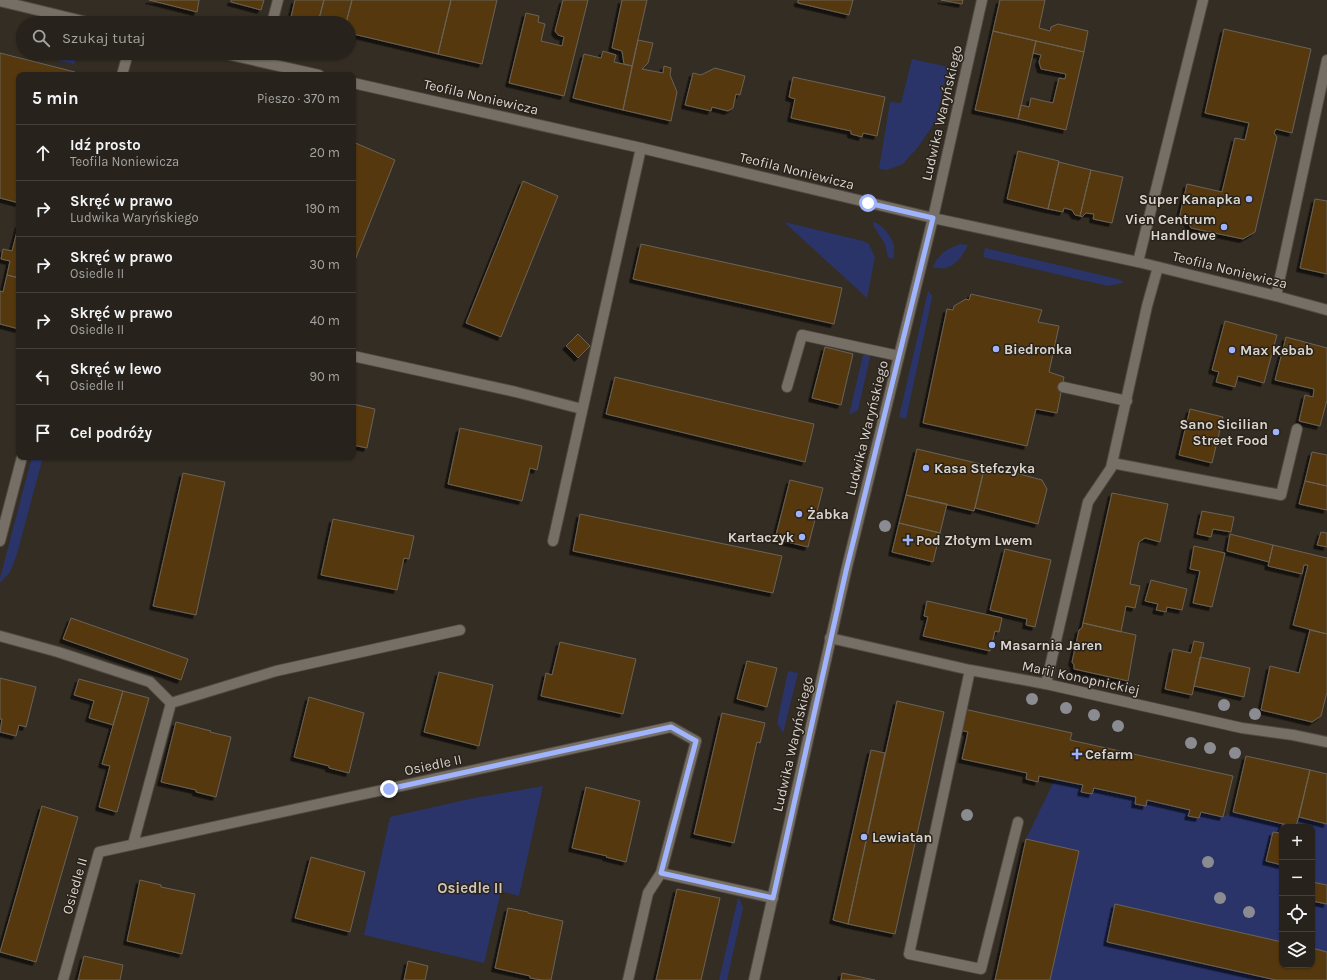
<!DOCTYPE html>
<html lang="pl">
<head>
<meta charset="utf-8">
<style>
  body { margin:0; font-family:Karla,sans-serif; background:#332f28; color:#f1f3f6 }
  .controls { position:absolute; right:12px; bottom:12px; display:grid; overflow:hidden; border-radius:8px; box-shadow:0 1px 3px #0004 }
  .controls button { width:36px; height:36px; display:grid; place-items:center; padding:0; border:0; border-bottom:1px solid #433f3a; background:#27221b; color:#f1f3f6; font:20px sans-serif }
  .stop { position:absolute; width:12px; height:12px; margin:-9px; border:3px solid #a0b3fd; border-radius:50%; background:#fff }
  .stop.end { background:#a0b3fd; border-color:#fff; box-shadow:0 1px 4px #0008 }
  .list { margin:0; padding:0; list-style:none }
  h2 { display:flex; justify-content:space-between; align-items:center; height:52px; margin:0; padding:0 16px; font-size:17px }
  h2 small { font-size:13px; font-weight:400; color:#a4a4a3 }
  .list li { display:grid; grid-template-columns:26px 1fr auto; gap:12px; align-items:center; box-sizing:border-box; height:56px; padding:0 16px; border-top:1px solid #433f3a }
  .list b { display:block; font-size:15px; white-space:nowrap }
  .list p { margin:0; font-size:13px; white-space:nowrap; color:#a4a4a3 }
  .list em { font-size:13px; font-style:normal; color:#a4a4a3 }
  .icon { flex:none; width:22px; height:22px; fill:none; stroke:currentColor; stroke-width:2; stroke-linecap:round; stroke-linejoin:round }
  .map { position:relative; flex:none; width:1327px; height:980px; overflow:hidden }
  .search { position:absolute; background:#27221b; box-shadow:0 1px 3px #0004; left:16px; top:16px; width:340px; height:44px; display:flex; align-items:center; gap:10px; box-sizing:border-box; padding:0 14px; border-radius:22px; color:#a4a4a3; font-size:15px }
  .panel { position:absolute; background:#27221b; box-shadow:0 1px 3px #0004; left:16px; top:72px; width:340px; height:388px; border-radius:8px }
  .map>svg:first-child { display:block }
  .green { fill:#2a3469; fill-rule:evenodd }
  .building { fill:#55390d; stroke:#6a6258; filter:url(#shadow) }
  .lines { fill:none; stroke-linecap:round; stroke-linejoin:round }
  .service-casing { stroke:#504a43; stroke-width:12 }
  .minor-casing { stroke:#504a43; stroke-width:12 }
  .tertiary-casing { stroke:#504a43; stroke-width:12 }
  .service { stroke:#766f65; stroke-width:10 }
  .minor { stroke:#766f65; stroke-width:10 }
  .tertiary { stroke:#766f65; stroke-width:10 }
  .tree { fill:#8b8b92 }
  .route { stroke:#a0b3fd; stroke-width:5 }
  .poi-dot { fill:#a0b3fd; stroke:#2a231b; stroke-width:1.5 }
  .labels { text-anchor:middle; dominant-baseline:central; stroke-width:3; stroke-linejoin:round; paint-order:stroke }
  .street-label { font-size:14px; fill:#d8d4ce; stroke:#2a231b }
  .poi-label { font-size:14px; font-weight:bold; fill:#d8d4ce; stroke:#2a231b; text-anchor:start }
  .neighbourhood-label { font-size:15px; font-weight:bold; fill:#cec5ba; stroke:#2a231b }
</style>
</head>
<body>
<div class="map">
<svg width="1327" height="980" viewBox="0 0 1327 980">
  <defs>
    <filter id="shadow"><feDropShadow dx="-3.5" dy="3.5" stdDeviation="0" flood-color="#0009"/></filter>
  </defs>
  <rect width="100%" height="100%" fill="#342d24"/>
  <!-- green -->
  <path class="green" d="M27,53H77L74,64Z
    M912,59L948,67L936,121L918,147L903,164L887,170L879,169L890,102L901,103Z
    M784,222L863,241L869,244L875,257L867,298Z
    M874,222C883,225 892,237 894,246C894,250 894,255 893,259L888,257L885,244L873,225Z
    M961,244L968,245C961,259 951,273 933,267C938,254 948,248 961,244Z
    M985,248L1118,279L1122,281L1123,283L1108,286L983,257Z
    M928,291L932,295V298L906,419L899,417Z
    M871,353L858,410L849,415L863,355Z
    M32,457H43L17,554L10,572L0,583V578Z
    M788,671L798,673L783,733L777,723Z
    M1055,779L1083,785L1081,792L1092,794L1094,788L1136,797L1135,804L1146,806L1147,800L1190,810L1188,816L1199,818L1201,812L1223,817L1233,812L1296,827L1299,817L1327,824V980H995L1026,839ZM1282,827H1312V965H1282Z
    M543,786L519,896L501,891L484,963L364,935L390,817L469,799Z
    M738,898L740,900L743,908L727,980H719Z"/>
  <!-- building -->
  <path class="building" d="M149,0H199L197,12Z
    M231,0H264L261,10L231,2Z
    M295,0H324L318,23H311L291,17Z
    M324,0H352L346,23H324L318,22Z
    M352,0H451L438,54L349,33V23H346Z
    M451,0H497L482,64L438,54Z
    M563,0H588L564,96L509,83L526,13L539,16L538,22L545,24L541,41L562,46L564,37L558,35L555,31Z
    M622,0H647L632,66L624,64L622,51L612,48Z
    M798,0H853L849,15L798,3Z
    M941,0H963L962,4Z
    M1000,0H1045L1039,28L1050,31L1051,27L1058,24L1088,31L1084,52L993,31Z
    M1224,29L1311,49L1292,133L1276,129L1274,133L1277,137L1255,232L1243,239L1191,228L1187,221L1179,219L1187,184L1222,192L1235,138L1245,140L1249,123L1205,113Z
    M993,31L1036,41L1018,119L975,110Z
    M638,40L653,43L648,63L642,69L663,73L664,66L671,68L670,75L677,92L671,121L623,110Z
    M1036,41L1084,52L1066,130L1018,119L1021,105L1029,107L1031,98L1053,103L1059,78L1065,79L1066,74L1041,69L1039,62L1041,55L1033,53Z
    M603,51L616,55L614,62L632,66L623,110L573,98L584,54L601,58Z
    M0,53L75,72L74,75H19V203L0,198Z
    M715,68L745,76L740,95L736,94L733,108L728,111L712,107L711,111L685,105L693,73L701,75Z
    M793,77L885,97L877,136L863,133L862,137L851,134V131L791,118L795,99L789,97Z
    M353,142L395,160L353,265Z
    M1018,151L1059,161L1048,209L1007,199Z
    M1059,162L1091,170L1080,216L1075,215L1072,210L1064,208L1063,212L1048,209Z
    M1091,170L1123,177L1112,223L1093,219L1094,214L1086,213L1082,217L1080,216Z
    M523,181L558,196L501,337L466,323Z
    M1315,199L1327,201V274L1300,268Z
    M19,224V278L7,275L10,261L1,259L3,249L12,251Z
    M641,244L842,288L834,324L633,279Z
    M7,275L19,278V329L0,324V291L3,292Z
    M971,294L1042,310L1038,322L1059,326L1049,372L1064,377L1057,413L1036,409L1027,446L923,423L947,309L953,310L954,306L966,299L969,300Z
    M1225,321L1277,335L1264,383L1238,376L1235,387L1216,382L1219,372L1212,370Z
    M578,334L590,346L578,358L566,346Z
    M1286,337L1327,348V400L1320,426L1299,421L1305,395L1313,397L1314,389L1275,380Z
    M825,347L853,354L841,405L812,398Z
    M615,377L814,424L805,462L606,414Z
    M353,404L375,409L367,448L353,445Z
    M1190,409L1223,417L1212,463L1179,455Z
    M460,428L542,446L537,470L530,468L522,501L448,484Z
    M917,449L985,465L974,511L906,495Z
    M1312,452L1327,455V486L1305,481Z
    M985,465L1042,480L1047,489L1038,524L975,508Z
    M183,473L225,482L196,615L153,606Z
    M790,480L823,488L808,547L775,539Z
    M1305,481L1327,486V510L1299,504Z
    M1112,493L1168,504L1160,542L1145,538L1139,542L1130,584L1140,586L1135,608L1126,606L1121,632L1083,623Z
    M906,495L947,504L940,533L899,523Z
    M1202,511L1234,517L1231,532L1213,529L1211,537L1197,534Z
    M580,514L782,556L773,593L573,551Z
    M333,519L414,536L409,559L404,558L397,590L321,575Z
    M899,523L940,533L933,562L892,552Z
    M1321,532L1327,533V547L1317,545Z
    M1230,534L1273,545L1269,562L1227,551Z
    M1273,545L1327,558V634L1293,625L1308,565H1304L1302,574L1268,566Z
    M1194,546L1225,553L1212,607L1193,603L1200,571L1190,569Z
    M1005,549L1051,560L1035,627L1026,625L1027,619L990,610Z
    M1151,580L1187,589L1182,610L1167,607L1166,612L1156,610L1158,604L1145,601Z
    M927,601L1002,618L999,632L995,631L990,651L923,636L928,617L924,616Z
    M71,618L188,659L181,680L63,639Z
    M1083,623L1136,635L1128,681L1074,669V665L1072,662L1079,630L1082,628Z
    M1310,630L1327,634V692L1321,716L1312,722L1261,710L1270,666L1299,673Z
    M1194,641L1204,643L1192,695L1165,689L1173,649L1191,653Z
    M560,642L636,659L623,714L541,696L546,673L552,675Z
    M1200,657L1250,668L1244,697L1194,686Z
    M747,661L777,668L767,707L737,699Z
    M439,672L493,685L479,746L424,732Z
    M0,678L36,687L26,727L19,725L16,736L0,732L2,719H0Z
    M79,679L123,691L113,725L89,718L94,701L74,695Z
    M123,691L149,698L117,812L99,807L110,766L102,764Z
    M309,697L364,713L349,773L329,768V766L294,757Z
    M897,701L944,712L895,934L848,924Z
    M964,709L1072,733L1070,740L1233,776L1223,817L1201,812L1199,818L1188,816L1190,810L1147,800L1146,806L1135,804L1136,797L1094,788L1092,794L1081,792L1083,785L1039,776L1038,782L1026,779L1027,773L962,759L968,732L960,730Z
    M722,713L765,723L760,743L757,742L734,843L694,834Z
    M176,722L211,731L210,732L231,737L216,797L196,792V790L161,782Z
    M871,750L885,753L848,924L833,920Z
    M1246,756L1310,770L1296,827L1233,812Z
    M1310,770L1327,774V824L1299,817Z
    M586,787L640,801L626,862L606,857L607,856L572,848Z
    M42,806L78,817L36,962L0,952Z
    M1283,824L1296,827H1282V865L1266,861L1273,832L1279,833Z
    M1026,839L1079,851L1050,980H995Z
    M311,857L365,872L350,932L295,918Z
    M140,880L161,885V887L195,894L182,954L127,941Z
    M1312,882L1327,885V904L1312,901Z
    M677,889L720,898L701,980H656Z
    M1115,904L1282,942V965H1312V948L1327,952V980H1276L1107,942Z
    M508,908L528,912V913L563,921L551,980H542L530,978V976L495,968Z
    M84,956L123,965L120,980H78Z
    M408,961L428,966L425,980H404Z
    M842,973L875,980H841Z"/>
  <g class="lines">
    <!-- service casing -->
    <g class="service-casing">
      <path id="service" d="M272,23L278,0
        M263,62L265,53
        M1276,296L1327,60
        M787,387L802,335L899,356
        M1063,387L1127,401
        M1112,463L1281,495L1297,429
        M1046,684L1088,502L1111,468L1147,306L1158,267"/>
    </g>
    <!-- minor casing -->
    <g class="minor-casing">
      <path id="minor" d="M1138,262L1203,0
        M353,356L516,392L582,409
        M553,541L641,148
        M0,636L58,652L150,682L171,703
        M830,638L970,670L1046,684L1242,728L1293,735L1327,742
        M970,670L909,954L981,969L1018,822
        M133,844L171,703L276,671L460,630
        M661,873L773,898
        M63,980L99,852L671,727L696,741L661,873L648,893L628,980"/>
    </g>
    <!-- tertiary casing -->
    <g class="tertiary-casing">
      <path id="tertiary" d="M0,1L91,23
        M222,53L319,75
        M122,75L128,53
        M353,83L641,148L933,218L1138,262L1276,296L1327,310
        M0,541L22,457
        M754,980L846,571L933,218L982,0"/>
    </g>
    <!-- service -->
    <use href="#service" class="service"/>
    <!-- minor -->
    <use href="#minor" class="minor"/>
    <!-- tertiary -->
    <use href="#tertiary" class="tertiary"/>
  </g>
  <!-- trees -->
  <g class="tree">
    <circle cx="885" cy="526" r="6"/>
    <circle cx="1032" cy="699" r="6"/>
    <circle cx="1224" cy="705" r="6"/>
    <circle cx="1066" cy="708" r="6"/>
    <circle cx="1255" cy="714" r="6"/>
    <circle cx="1094" cy="715" r="6"/>
    <circle cx="1118" cy="726" r="6"/>
    <circle cx="1191" cy="743" r="6"/>
    <circle cx="1210" cy="748" r="6"/>
    <circle cx="1235" cy="753" r="6"/>
    <circle cx="967" cy="815" r="6"/>
    <circle cx="1208" cy="862" r="6"/>
    <circle cx="1220" cy="898" r="6"/>
    <circle cx="1249" cy="912" r="6"/>
  </g>
  <g class="lines">
    <!-- route -->
    <path class="route" d="M389,789L671,727L696,741L661,873L773,898L846,571L933,218L868,203"/>
  </g>
  <!-- markers -->
  <g class="poi-dot">
    <circle cx="1249" cy="199" r="4"/>
    <circle cx="1224" cy="227" r="4"/>
    <circle cx="996" cy="349" r="4"/>
    <circle cx="1232" cy="350" r="4"/>
    <circle cx="1276" cy="432" r="4"/>
    <circle cx="926" cy="468" r="4"/>
    <circle cx="799" cy="514" r="4"/>
    <circle cx="802" cy="537" r="4"/>
    <path d="M906 534h4v4h4v4h-4v4h-4v-4h-4v-4h4z"/>
    <circle cx="992" cy="645" r="4"/>
    <path d="M1075 748h4v4h4v4h-4v4h-4v-4h-4v-4h4z"/>
    <circle cx="864" cy="837" r="4"/>
  </g>
  <g class="labels">
    <!-- street labels -->
    <g class="street-label">
      <text transform="translate(481 97) rotate(13)">Teofila Noniewicza</text>
      <text transform="translate(942 113) rotate(-77)">Ludwika Waryńskiego</text>
      <text transform="translate(797 171) rotate(14)">Teofila Noniewicza</text>
      <text transform="translate(1230 270) rotate(14)">Teofila Noniewicza</text>
      <text transform="translate(867 428) rotate(-76)">Ludwika Waryńskiego</text>
      <text transform="translate(1081 678) rotate(12)">Marii Konopnickiej</text>
      <text transform="translate(793 744) rotate(-77)">Ludwika Waryńskiego</text>
      <text transform="translate(433 765) rotate(-12)">Osiedle II</text>
      <text transform="translate(75 886) rotate(-74)">Osiedle II</text>
    </g>
    <!-- poi labels -->
    <g class="poi-label">
      <text x="1241" y="199" text-anchor="end">Super Kanapka</text>
      <text x="1216" y="219" text-anchor="end">Vien Centrum<tspan x="1216" dy="16">Handlowe</tspan></text>
      <text x="1004" y="349">Biedronka</text>
      <text x="1240" y="350">Max Kebab</text>
      <text x="1268" y="424" text-anchor="end">Sano Sicilian<tspan x="1268" dy="16">Street Food</tspan></text>
      <text x="934" y="468">Kasa Stefczyka</text>
      <text x="807" y="514">Żabka</text>
      <text x="794" y="537" text-anchor="end">Kartaczyk</text>
      <text x="916" y="540">Pod Złotym Lwem</text>
      <text x="1000" y="645">Masarnia Jaren</text>
      <text x="1085" y="754">Cefarm</text>
      <text x="872" y="837">Lewiatan</text>
    </g>
    <!-- neighbourhood labels -->
    <g class="neighbourhood-label">
      <text x="470" y="888">Osiedle II</text>
    </g>
  </g>
</svg>
<div class="controls">
<button>+</button>
<button>−</button>
<button><svg class="icon" aria-label="locate" viewBox="0 0 24 24"><circle cx="12" cy="12" r="6"/><path d="M12 2v4M12 18v4M2 12h4M18 12h4"/></svg></button>
<button><svg class="icon" aria-label="layers" viewBox="0 0 24 24"><path d="M12 4l9 5-9 5-9-5zM3 14l9 5 9-5"/></svg></button>
</div>
<div class="stop" style="left:868px;top:203px"></div>
<div class="stop end" style="left:389px;top:789px"></div>
<div class="search"><svg class="icon" aria-label="search" viewBox="0 0 24 24"><circle cx="10" cy="10" r="6"/><path d="M15 15l6 6"/></svg>Szukaj tutaj</div>
<section class="panel">
<h2>5 min<small>Pieszo · 370 m</small></h2>
<ul class="list">
<li><svg class="icon" aria-label="ahead" viewBox="0 0 24 24"><path d="M12 20V5M6 11l6-6 6 6"/></svg><div><b>Idź prosto</b><p>Teofila Noniewicza</p></div><em>20 m</em></li>
<li><svg class="icon" aria-label="right" viewBox="0 0 24 24"><path d="M7 20v-9h11M14 6l5 5-5 5"/></svg><div><b>Skręć w prawo</b><p>Ludwika Waryńskiego</p></div><em>190 m</em></li>
<li><svg class="icon" aria-label="right" viewBox="0 0 24 24"><path d="M7 20v-9h11M14 6l5 5-5 5"/></svg><div><b>Skręć w prawo</b><p>Osiedle II</p></div><em>30 m</em></li>
<li><svg class="icon" aria-label="right" viewBox="0 0 24 24"><path d="M7 20v-9h11M14 6l5 5-5 5"/></svg><div><b>Skręć w prawo</b><p>Osiedle II</p></div><em>40 m</em></li>
<li><svg class="icon" aria-label="left" viewBox="0 0 24 24"><path d="M17 20v-9H6M10 6l-5 5 5 5"/></svg><div><b>Skręć w lewo</b><p>Osiedle II</p></div><em>90 m</em></li>
<li><svg class="icon" aria-label="arrive" viewBox="0 0 24 24"><path d="M6 21V4h12l-3 4 3 4H6"/></svg><div><b>Cel podróży</b></div></li>
</ul>
</section>
</div>
</body>
</html>
